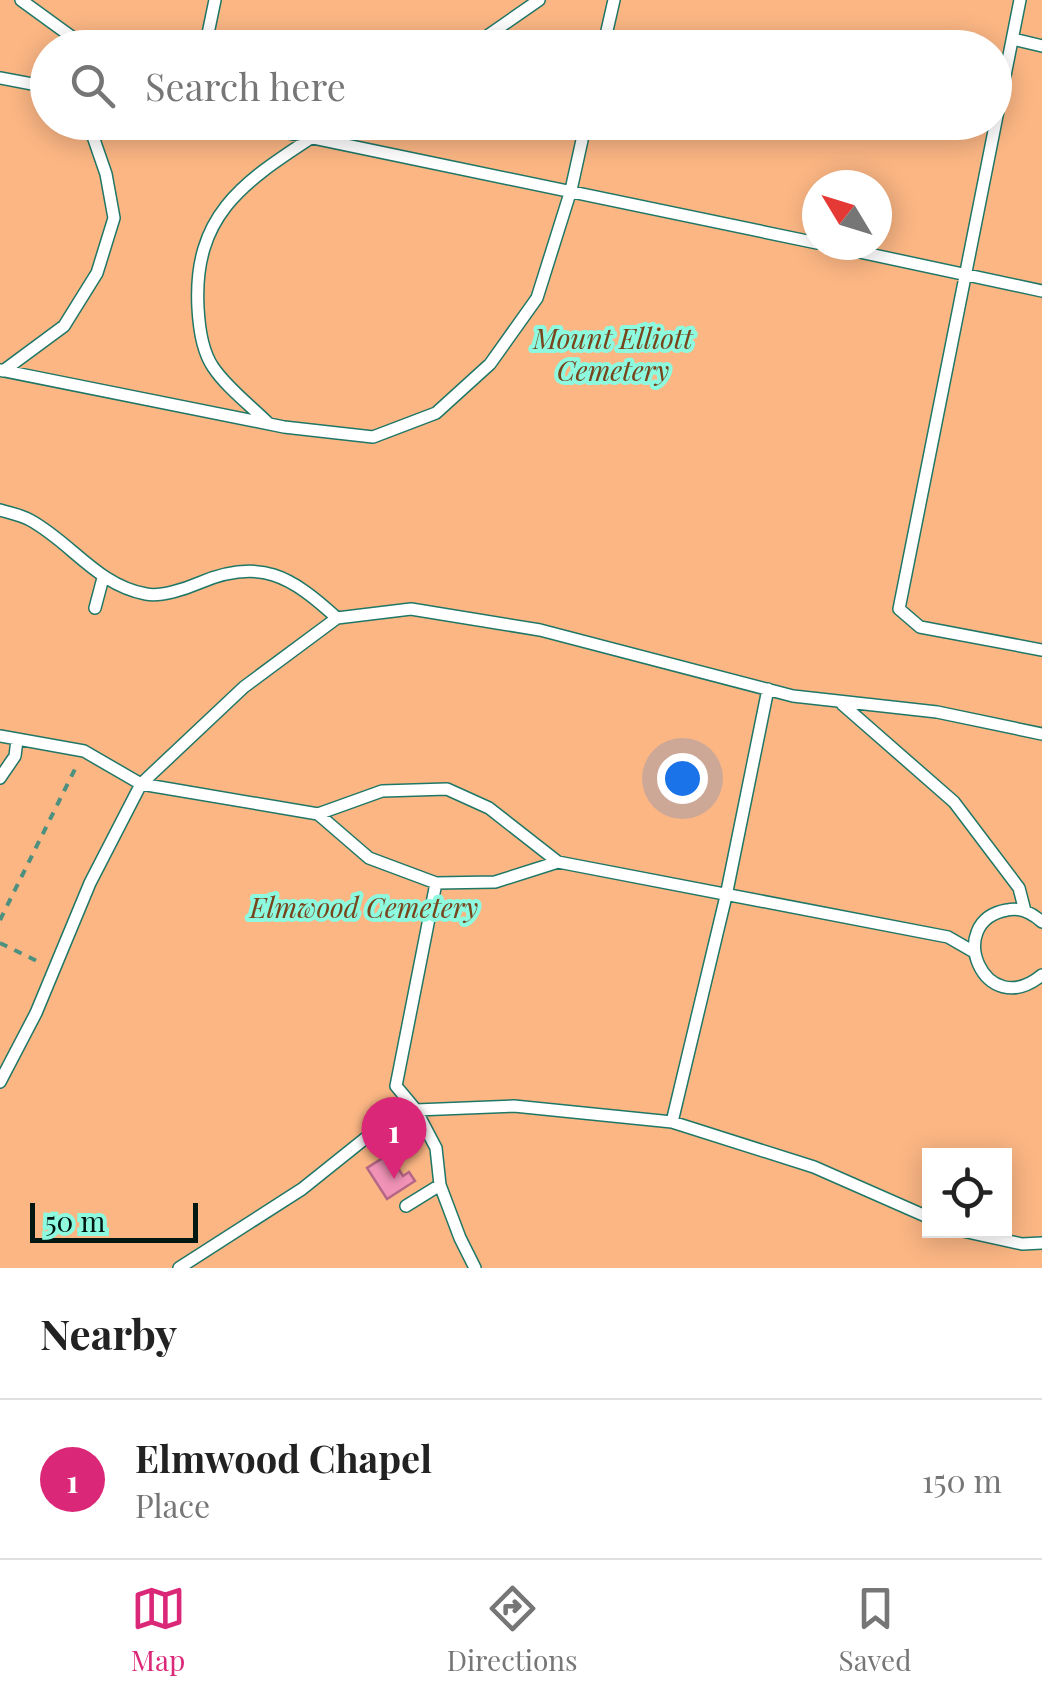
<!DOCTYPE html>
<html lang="en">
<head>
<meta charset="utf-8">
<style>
  body { margin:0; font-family:"Playfair Display",serif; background:#f6f6f6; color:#222 }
  .controls { position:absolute; right:30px; bottom:30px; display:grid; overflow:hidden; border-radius:0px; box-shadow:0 5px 25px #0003 }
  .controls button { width:90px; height:90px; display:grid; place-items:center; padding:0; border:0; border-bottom:2px solid #e0e0e0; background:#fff; color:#222; font:50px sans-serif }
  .compass { position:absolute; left:802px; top:170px; width:90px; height:90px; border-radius:50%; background:#fff; box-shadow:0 5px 25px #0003; rotate:308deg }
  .scale { position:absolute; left:30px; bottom:25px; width:168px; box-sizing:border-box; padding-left:10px; border:5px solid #011712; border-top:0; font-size:28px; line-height:35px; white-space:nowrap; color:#011712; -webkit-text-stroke:8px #8df9df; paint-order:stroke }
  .you { position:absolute; left:682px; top:778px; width:35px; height:35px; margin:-25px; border:8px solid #fff; border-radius:50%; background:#1a73e8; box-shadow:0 0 0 15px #1a73e833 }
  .badge { display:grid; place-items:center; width:65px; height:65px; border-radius:50%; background:#db2777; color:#fff; font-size:32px; font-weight:700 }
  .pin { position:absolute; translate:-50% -82px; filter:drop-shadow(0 2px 5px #0008) }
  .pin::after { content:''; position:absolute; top:52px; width:35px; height:30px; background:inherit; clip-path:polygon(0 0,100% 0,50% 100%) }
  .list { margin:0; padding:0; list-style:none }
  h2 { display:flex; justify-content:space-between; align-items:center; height:130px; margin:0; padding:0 40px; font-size:42px }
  h2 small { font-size:32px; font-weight:400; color:#767676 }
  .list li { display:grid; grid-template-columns:65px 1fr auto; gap:30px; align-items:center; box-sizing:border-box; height:160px; padding:0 40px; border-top:2px solid #e0e0e0 }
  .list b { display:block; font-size:38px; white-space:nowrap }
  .list p { margin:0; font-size:32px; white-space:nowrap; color:#767676 }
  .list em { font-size:32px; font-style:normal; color:#767676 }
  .icon { flex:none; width:55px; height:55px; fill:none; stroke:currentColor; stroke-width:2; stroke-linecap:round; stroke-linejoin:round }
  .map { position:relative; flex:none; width:1042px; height:1268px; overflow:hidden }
  .search { position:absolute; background:#fff; box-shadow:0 5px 25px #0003; left:30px; right:30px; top:30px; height:110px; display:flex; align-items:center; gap:25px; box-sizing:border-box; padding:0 35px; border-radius:55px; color:#767676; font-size:38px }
  .sheet { height:290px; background:#fff }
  nav { display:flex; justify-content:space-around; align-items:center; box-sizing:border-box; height:140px; border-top:2px solid #e0e0e0; background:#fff; font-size:28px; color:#767676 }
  nav a { display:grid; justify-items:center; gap:5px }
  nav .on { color:#db2777 }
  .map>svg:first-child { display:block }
  .green { fill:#fbb684; fill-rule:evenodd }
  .building { fill:#f093b6; stroke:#b66785; stroke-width:2.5 }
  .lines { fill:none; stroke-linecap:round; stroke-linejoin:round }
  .lane-casing { stroke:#1f7766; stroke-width:14 }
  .path { stroke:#4c9080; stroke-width:4; stroke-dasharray:8 8; stroke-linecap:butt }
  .lane { stroke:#fff; stroke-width:11 }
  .labels { text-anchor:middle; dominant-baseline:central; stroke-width:8; stroke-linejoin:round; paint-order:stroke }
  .park-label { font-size:28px; font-style:italic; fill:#77441b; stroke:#8df9df }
</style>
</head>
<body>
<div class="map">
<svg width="1042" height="1268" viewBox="0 0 1042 1268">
  <rect width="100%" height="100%" fill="#8df9df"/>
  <!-- green -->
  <path class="green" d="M0,0H1042V1268H0ZM48,48H994V122H48ZM817,185H877V245H817ZM930,1156H1004V1230H930Z"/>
  <!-- building -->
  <path class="building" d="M389,1154L403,1176L409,1172L415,1181L387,1199L367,1168Z"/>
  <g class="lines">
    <!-- lane casing -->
    <g class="lane-casing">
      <path id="lane" d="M21,0L87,48
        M1020,0L899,609L920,627L1042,650
        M1013,39L1042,46
        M205,48L215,0
        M470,48L539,0
        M603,48L614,0
        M0,78L48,87
        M236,122L817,243
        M827,245L1042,291
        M0,370L284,427L373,437L436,413L490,364L537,298L571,190L586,122
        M3,371L64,326L97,273L114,218L106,174L88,122
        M268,423C250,405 227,388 213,367C202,351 199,327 198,308C193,216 242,183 311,138L312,122
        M0,510C10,513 21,515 30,520C72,543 97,585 146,594C161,597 185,589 199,583C260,557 291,576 337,618
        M95,608L103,578
        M842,704L954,802L1019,888L1025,911
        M0,736L84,751L141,784L318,814L369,858L436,883L495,882L558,862L948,937L974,952
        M0,778L15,756L17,740
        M318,814L382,791L447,789L489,808L558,862
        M436,883L396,1086L416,1110L436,1148L440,1185L460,1238L475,1268
        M1042,922C1032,913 1020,907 1007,910C943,921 984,1023 1042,975
        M0,1082L36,1013L90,883L141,784L244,687L337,618L411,609L540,630L793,696L937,712L1042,734
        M672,1122L726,896L768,689
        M406,1206L440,1185
        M958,1230L1022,1244L1042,1243
        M179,1268L302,1189L367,1137L416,1110L514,1106L672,1122L814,1167L930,1218"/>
    </g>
    <!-- path -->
    <path class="path" d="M0,920L76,767
      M0,943L41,963"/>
    <!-- lane -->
    <use href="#lane" class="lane"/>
  </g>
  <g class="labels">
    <!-- park labels -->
    <g class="park-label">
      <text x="613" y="337">Mount Elliott<tspan x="613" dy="32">Cemetery</tspan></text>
      <text x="364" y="906">Elmwood Cemetery</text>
    </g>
  </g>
</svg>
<div class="controls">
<button><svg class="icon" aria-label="locate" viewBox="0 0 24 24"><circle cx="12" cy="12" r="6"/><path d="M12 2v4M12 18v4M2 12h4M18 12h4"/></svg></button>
</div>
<svg class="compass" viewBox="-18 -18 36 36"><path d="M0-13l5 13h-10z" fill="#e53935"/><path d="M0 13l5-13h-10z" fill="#767676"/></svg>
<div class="scale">50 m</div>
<div class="you"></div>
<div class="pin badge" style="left:394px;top:1179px">1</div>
<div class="search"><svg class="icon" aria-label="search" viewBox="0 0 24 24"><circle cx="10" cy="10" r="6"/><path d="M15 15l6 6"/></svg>Search here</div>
</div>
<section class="sheet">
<h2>Nearby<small></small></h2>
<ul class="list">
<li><span class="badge">1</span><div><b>Elmwood Chapel</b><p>Place</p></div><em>150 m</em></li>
</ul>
</section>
<nav>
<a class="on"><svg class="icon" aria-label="map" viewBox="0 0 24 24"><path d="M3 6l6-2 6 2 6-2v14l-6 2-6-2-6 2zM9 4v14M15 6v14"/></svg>Map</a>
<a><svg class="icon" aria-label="directions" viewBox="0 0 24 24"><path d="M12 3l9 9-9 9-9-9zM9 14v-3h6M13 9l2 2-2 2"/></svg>Directions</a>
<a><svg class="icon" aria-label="saved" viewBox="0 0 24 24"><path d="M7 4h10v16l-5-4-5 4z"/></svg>Saved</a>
</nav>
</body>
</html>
